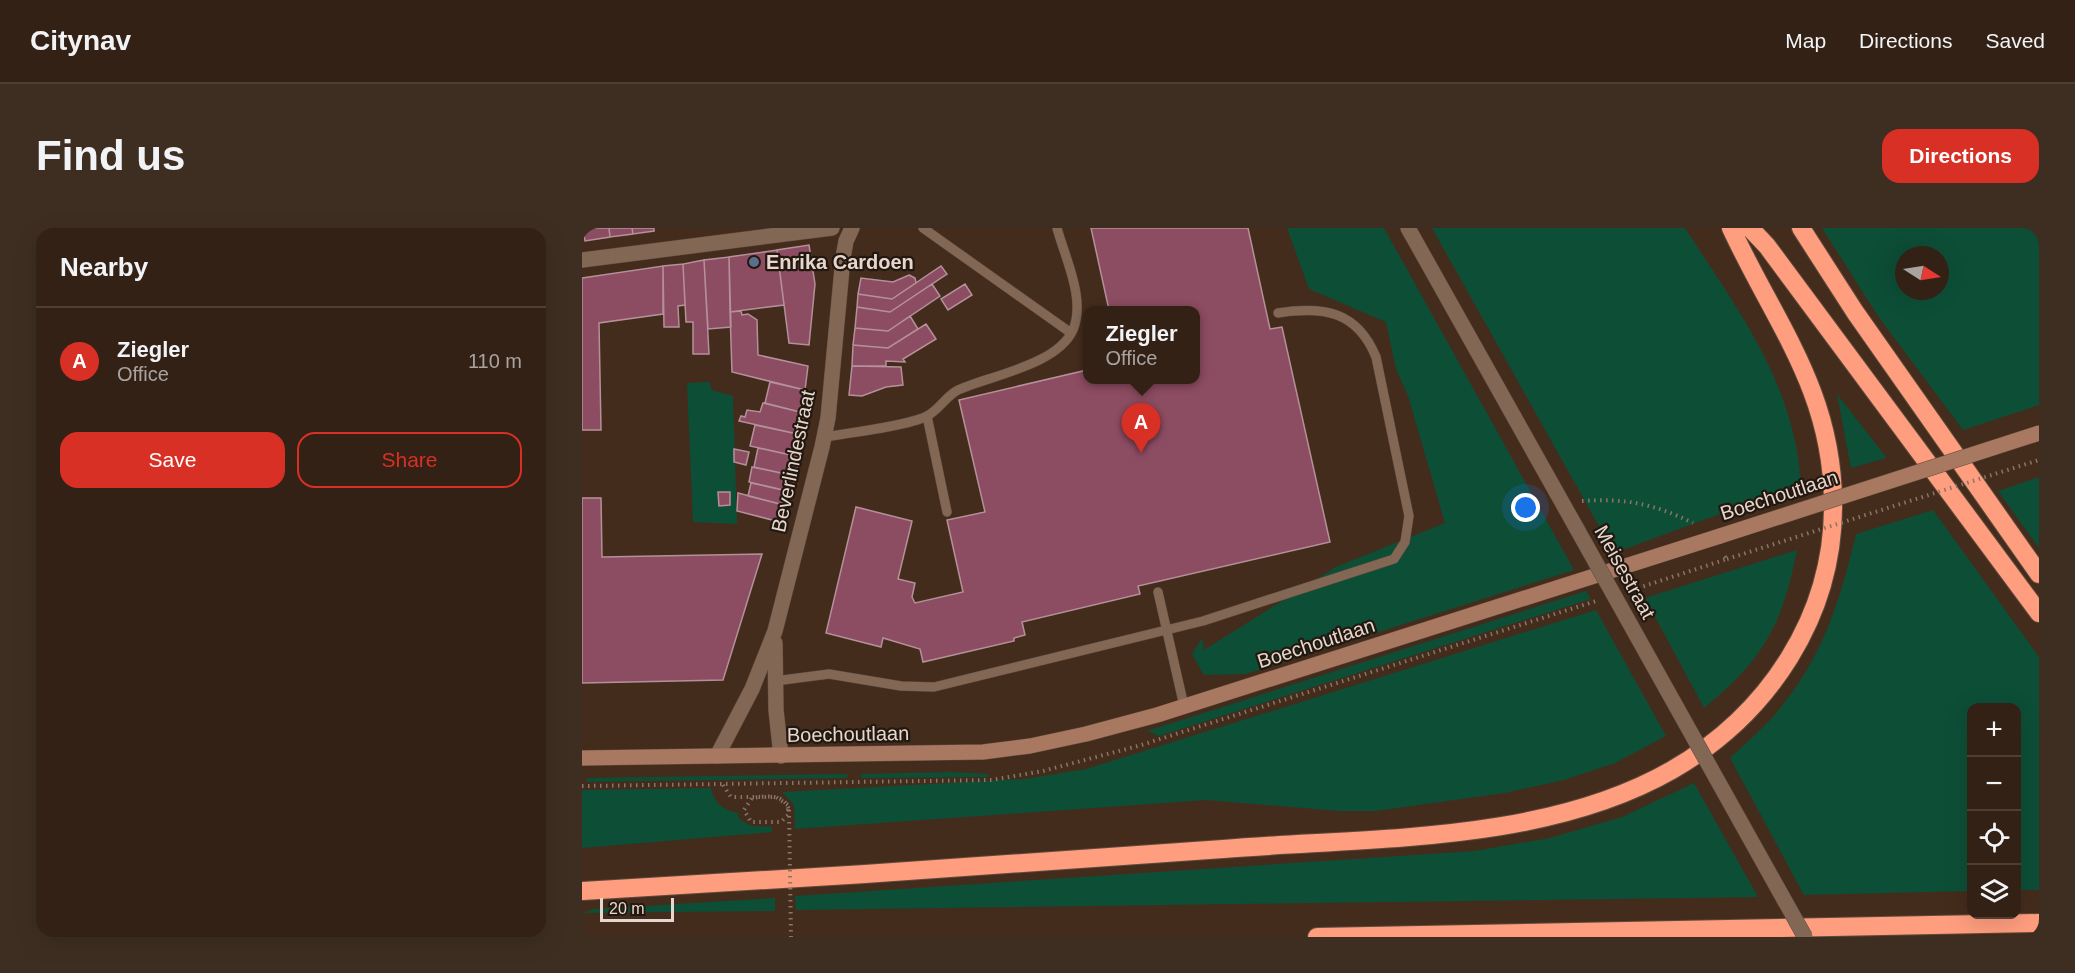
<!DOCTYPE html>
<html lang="en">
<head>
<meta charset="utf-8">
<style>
  body { margin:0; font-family:Arial,sans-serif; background:#3e2e22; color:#f1f3f6 }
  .controls { position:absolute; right:18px; bottom:18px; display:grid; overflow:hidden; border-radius:12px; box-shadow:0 6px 24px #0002 }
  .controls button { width:54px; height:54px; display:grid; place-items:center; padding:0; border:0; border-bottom:2px solid #4e3e34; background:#332115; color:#f1f3f6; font:30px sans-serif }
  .compass { position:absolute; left:1313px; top:18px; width:54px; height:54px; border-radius:50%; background:#332115; box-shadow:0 6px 24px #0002; rotate:102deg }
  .scale { position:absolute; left:18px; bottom:15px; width:74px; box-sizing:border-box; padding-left:6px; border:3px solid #e6d6cd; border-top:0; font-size:16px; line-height:21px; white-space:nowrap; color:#e6d6cd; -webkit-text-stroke:4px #221810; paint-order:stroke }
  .you { position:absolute; left:944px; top:280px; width:21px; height:21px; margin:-15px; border:4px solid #fff; border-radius:50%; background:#1a73e8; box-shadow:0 0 0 9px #1a73e833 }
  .badge { display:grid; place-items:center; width:39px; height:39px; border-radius:50%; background:#d93025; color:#fff; font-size:20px; font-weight:700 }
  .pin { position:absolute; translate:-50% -50px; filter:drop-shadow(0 2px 3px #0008) }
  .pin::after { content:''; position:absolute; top:32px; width:21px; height:18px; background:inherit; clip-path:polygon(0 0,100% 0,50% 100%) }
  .popup { position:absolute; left:501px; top:78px; width:117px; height:78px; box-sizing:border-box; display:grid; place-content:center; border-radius:12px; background:#332115; filter:drop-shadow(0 2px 4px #0005); font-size:20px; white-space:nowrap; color:#a9a3a0 }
  .popup b { font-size:22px; color:#f1f3f6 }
  .popup::after { content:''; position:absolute; left:50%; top:100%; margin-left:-12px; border:12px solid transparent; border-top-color:#332115 }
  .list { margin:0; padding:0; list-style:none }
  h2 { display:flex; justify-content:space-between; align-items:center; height:78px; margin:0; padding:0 24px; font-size:26px }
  h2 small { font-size:20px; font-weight:400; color:#a9a3a0 }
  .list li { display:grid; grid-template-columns:39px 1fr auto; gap:18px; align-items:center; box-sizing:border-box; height:108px; padding:0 24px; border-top:2px solid #4e3e34 }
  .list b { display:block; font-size:22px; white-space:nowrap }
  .list p { margin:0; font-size:20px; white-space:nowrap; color:#a9a3a0 }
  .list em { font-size:20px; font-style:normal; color:#a9a3a0 }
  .actions { display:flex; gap:12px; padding:18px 24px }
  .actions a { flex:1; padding:14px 0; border:2px solid #d93025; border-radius:18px; text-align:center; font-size:21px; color:#d93025 }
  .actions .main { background:#d93025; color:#fff }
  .icon { flex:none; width:33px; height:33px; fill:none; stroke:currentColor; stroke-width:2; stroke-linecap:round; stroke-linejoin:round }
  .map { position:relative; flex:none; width:1457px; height:709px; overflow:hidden; border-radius:18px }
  header { display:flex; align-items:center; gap:36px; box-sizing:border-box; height:84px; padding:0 30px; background:#332115; border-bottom:2px solid #4e3e34 }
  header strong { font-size:28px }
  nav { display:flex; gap:33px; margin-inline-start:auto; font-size:21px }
  .intro { display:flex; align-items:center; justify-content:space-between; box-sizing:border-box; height:144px; padding:0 36px }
  h1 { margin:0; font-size:42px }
  .button { padding:15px 27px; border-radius:18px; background:#d93025; color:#fff; font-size:21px; font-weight:700 }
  main { display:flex; gap:36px; padding:0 36px }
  aside { flex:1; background:#332115; border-radius:18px; box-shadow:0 6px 24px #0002 }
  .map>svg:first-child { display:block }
  .green { fill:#0d4e37; fill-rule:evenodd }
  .building { fill:#8c4c61; stroke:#b4919a; stroke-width:1.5 }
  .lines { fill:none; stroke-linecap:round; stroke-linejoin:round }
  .lane-casing { stroke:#5f4a3d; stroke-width:10 }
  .street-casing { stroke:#5f4a3d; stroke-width:16 }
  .secondary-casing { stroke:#5f4a3d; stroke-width:16 }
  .highway-casing { stroke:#5f4a3d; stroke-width:20 }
  .path { stroke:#8a7568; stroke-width:4; stroke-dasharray:1.5 4.5; stroke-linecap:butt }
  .lane { stroke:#826755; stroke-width:9 }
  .street { stroke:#826755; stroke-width:15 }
  .secondary { stroke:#a87861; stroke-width:15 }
  .highway { stroke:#ff9e7e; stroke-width:18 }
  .street-bridge-casing { stroke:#5f4a3d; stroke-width:16; stroke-linecap:butt }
  .secondary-bridge-casing { stroke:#5f4a3d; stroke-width:16; stroke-linecap:butt }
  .path-bridge { stroke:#8a7568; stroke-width:4; stroke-dasharray:1.5 4.5; stroke-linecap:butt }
  .street-bridge { stroke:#826755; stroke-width:15 }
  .secondary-bridge { stroke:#a87861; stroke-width:15 }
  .service-dot { fill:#5c6f8a; stroke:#221810; stroke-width:2 }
  .labels { text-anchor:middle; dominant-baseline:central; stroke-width:4.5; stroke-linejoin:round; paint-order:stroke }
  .poi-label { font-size:20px; font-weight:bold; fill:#e6d6cd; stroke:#221810; text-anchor:start }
  .street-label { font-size:20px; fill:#e6d6cd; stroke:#221810 }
</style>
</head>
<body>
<header>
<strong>Citynav</strong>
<nav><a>Map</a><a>Directions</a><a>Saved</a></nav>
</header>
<div class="intro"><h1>Find us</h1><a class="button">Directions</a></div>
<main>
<aside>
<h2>Nearby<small></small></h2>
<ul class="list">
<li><span class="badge">A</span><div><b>Ziegler</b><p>Office</p></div><em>110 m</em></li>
</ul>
<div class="actions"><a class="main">Save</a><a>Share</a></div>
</aside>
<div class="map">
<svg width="1457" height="709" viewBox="0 0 1457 709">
  <rect width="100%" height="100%" fill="#442c1c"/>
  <!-- green -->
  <path class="green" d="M705,0H802L992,342L664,446L622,447L610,426L620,410L622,422L754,339L863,295L826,168L814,141L804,94L727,61Z
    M850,0H1103C1157,84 1212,154 1219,256L1032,325Z
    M1240,0H1457V177L1381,202L1296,88ZM1322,27H1358V63H1322Z
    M128,154L129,162L151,168L155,296L111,294L105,155Z
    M1255,166L1304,229V230L1269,240Z
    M1457,249V320L1416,263Z
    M1351,282L1457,429V662H1435L1434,479H1390L1389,663L1222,667L1148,530C1163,515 1181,501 1194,485C1240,431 1258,374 1274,306Z
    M1215,322C1200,397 1182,431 1122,480L1063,370Z
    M1004,363L1009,371L577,508L565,503Z
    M1014,382L1084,508L1033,535L982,552L923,565L793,583H758L624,572L213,601L212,577L200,564L443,551L504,541Z
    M370,544L407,546L406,549L279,550V546Z
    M266,546L264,550L5,554V550Z
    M1112,555L1176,669L214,682L213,668L892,623L968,610L1040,589Z
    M129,560C133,576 140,581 156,585L157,591L169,598L190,599V604L0,620V562Z
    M193,670V683L0,685L12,681Z"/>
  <!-- building -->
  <path class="building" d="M1,0H27L28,9L3,13Z
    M27,0H50L51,6L28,9Z
    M50,0H72V3L51,6Z
    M509,0H666L688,101L700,99L748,314L556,358L558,366L440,394L443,407L432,410V413L341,434L338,421L301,410L299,419L244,405L274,279L330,293L316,351L333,355L330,369L333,375L381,364L365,292L403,284L377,172L505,142V152H613V82H527Z
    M227,17L233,56L227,117L207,115L195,22Z
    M195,22L202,77L148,84L147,29Z
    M147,29L149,99L126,101L122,32Z
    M122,32L127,126H111V94H104L101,36Z
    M101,36L103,77L96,78L97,99H82L81,38Z
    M81,38V86L17,95L19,202H0V50Z
    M359,38L365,46L308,84L275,79L276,66L310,71Z
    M327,47L333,50L334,55L310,71L276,66L279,50L311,54Z
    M350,56L358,68L306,103L273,100L275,79L308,84Z
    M383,56L390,67L366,82L359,71Z
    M159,83L160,87L166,86L175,92L176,127L226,138L223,162L150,144L148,84Z
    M328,88L336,101L306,120L271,117L273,100L306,103Z
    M344,96L354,111L321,131L323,134L304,133V138H270L271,117L306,120Z
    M270,138L319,139L321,157L304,159L280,168L267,167Z
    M188,154L223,162L222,185L183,175Z
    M181,175L222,185L220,207L157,193L159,188L163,189L165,182L178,184Z
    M173,197L220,207L218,229L168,218Z
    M176,220L218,229L213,248L172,239Z
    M152,221L167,224L164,237L152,234Z
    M170,239L213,248L210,264L167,254Z
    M169,255L210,264L206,278L166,268Z
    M136,264H148V277L137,278Z
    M156,265L206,278L202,295L155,283Z
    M0,270H19L20,329L180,326L141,452L0,455Z"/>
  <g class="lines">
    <!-- lane casing -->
    <g class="lane-casing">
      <path id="lane" d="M341,0L489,105
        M345,188L365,284
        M242,209C266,205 326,198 345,188C357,182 364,168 376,162C410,147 475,137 491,102C504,71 483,30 475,0
        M576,364L602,478
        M193,453L247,446L319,458L352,459L621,393L812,331L823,314L827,288L794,129C775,83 742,78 696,85"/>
    </g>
    <!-- street casing -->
    <g class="street-casing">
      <path id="street" d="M826,0L995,301
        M0,32L250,0
        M193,415L194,482L199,528
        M135,528L170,461L193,403L240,219L246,190L261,30L264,13L270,0"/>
    </g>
    <!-- secondary casing -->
    <g class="secondary-casing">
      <path id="secondary" d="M0,530L401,524L448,518L504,506L575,487L1138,308"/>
    </g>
    <!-- highway casing -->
    <g class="highway-casing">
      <path id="highway" d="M1168,0L1185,18L1457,385
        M1219,0L1273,84L1457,346
        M0,663C214,651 427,637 641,621C786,609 961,616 1090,542C1187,486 1253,387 1251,273C1250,162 1193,95 1149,0
        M735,709L1457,695"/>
    </g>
    <!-- path -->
    <path class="path" d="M1000,273C1044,270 1072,276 1111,295
      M1050,362L1145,331L1141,326
      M141,557L149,569H194L206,577V587L199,594H169L162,582L170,570C184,568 202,565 207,582
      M0,558L410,552L461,543L556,518L1014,373"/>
    <!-- lane -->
    <use href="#lane" class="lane"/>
    <!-- street -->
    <use href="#street" class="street"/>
    <!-- secondary -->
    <use href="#secondary" class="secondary"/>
    <!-- highway -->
    <use href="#highway" class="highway"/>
    <!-- street-bridge casing -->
    <g class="street-bridge-casing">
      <path id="street-bridge" d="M995,301L1223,709"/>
    </g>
    <!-- secondary-bridge casing -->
    <g class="secondary-bridge-casing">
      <path id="secondary-bridge" d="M1138,308L1457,205"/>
    </g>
    <!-- path-bridge -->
    <path class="path-bridge" d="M1145,331L1457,232
      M207,582L209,709"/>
    <!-- street-bridge -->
    <use href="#street-bridge" class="street-bridge"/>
    <!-- secondary-bridge -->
    <use href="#secondary-bridge" class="secondary-bridge"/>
  </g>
  <!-- markers -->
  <circle class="service-dot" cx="172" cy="34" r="6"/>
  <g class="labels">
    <!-- poi labels -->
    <g class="poi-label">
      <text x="184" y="34">Enrika Cardoen</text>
    </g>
    <!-- street labels -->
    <g class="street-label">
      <text transform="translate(211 233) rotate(-78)">Beverlindestraat</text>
      <text transform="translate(1197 267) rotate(-18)">Boechoutlaan</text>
      <text transform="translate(1043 344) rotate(61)">Meisestraat</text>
      <text transform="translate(734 415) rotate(-18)">Boechoutlaan</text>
      <text transform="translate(266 506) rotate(-1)">Boechoutlaan</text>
    </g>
  </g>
</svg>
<div class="controls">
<button>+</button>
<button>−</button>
<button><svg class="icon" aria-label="locate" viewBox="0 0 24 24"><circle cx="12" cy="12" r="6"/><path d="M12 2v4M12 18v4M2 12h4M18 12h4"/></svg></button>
<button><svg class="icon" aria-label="layers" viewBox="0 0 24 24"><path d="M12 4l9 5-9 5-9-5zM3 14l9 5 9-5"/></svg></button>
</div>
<svg class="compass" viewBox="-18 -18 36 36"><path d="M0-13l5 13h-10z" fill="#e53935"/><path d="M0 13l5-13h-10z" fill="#a9a3a0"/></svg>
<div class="scale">20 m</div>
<div class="you"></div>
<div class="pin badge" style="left:559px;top:225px">A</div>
<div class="popup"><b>Ziegler</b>Office</div>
</div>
</main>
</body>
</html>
